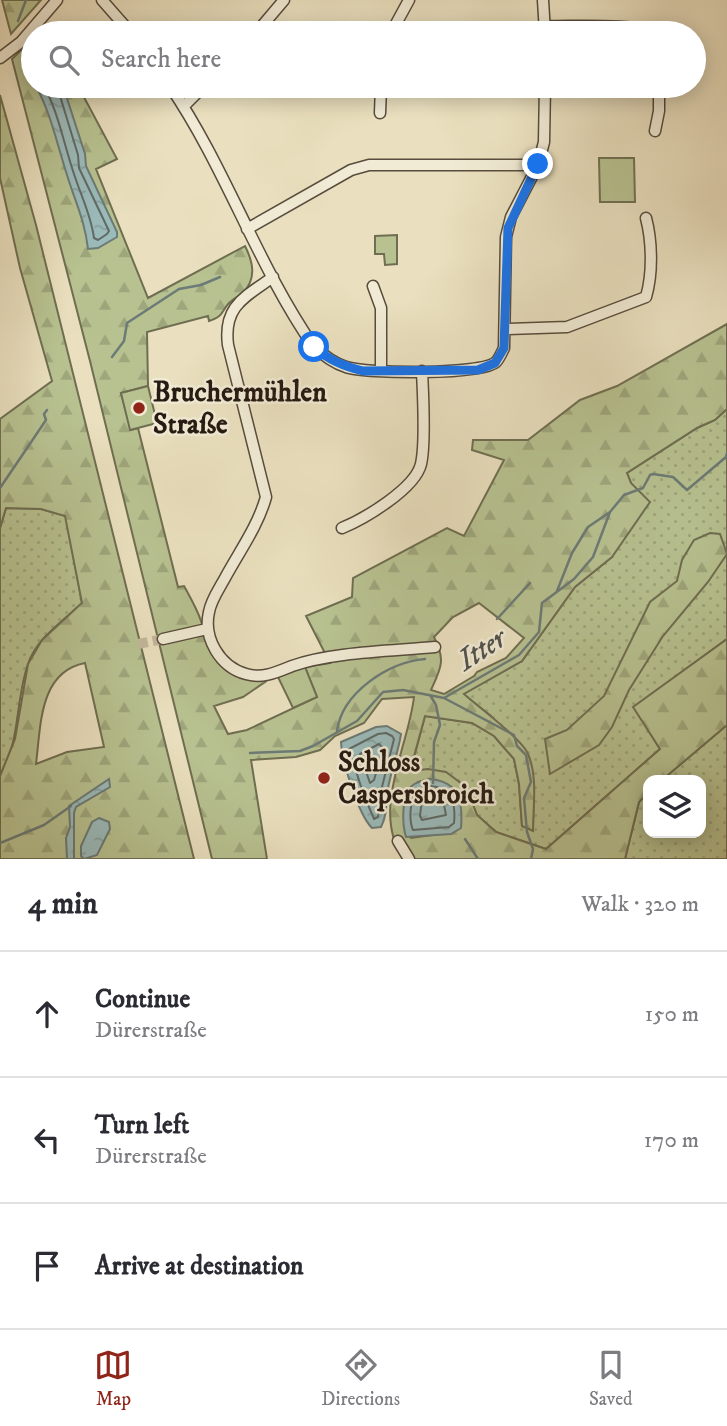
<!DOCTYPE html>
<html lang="en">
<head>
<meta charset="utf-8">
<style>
  body { margin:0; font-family:"IM FELL DW Pica",serif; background:#f2f2f3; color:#2b2b33 }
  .controls { position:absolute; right:21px; bottom:21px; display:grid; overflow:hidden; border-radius:14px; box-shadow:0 4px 18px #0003 }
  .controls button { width:63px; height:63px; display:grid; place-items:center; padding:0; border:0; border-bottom:2px solid #e1e1e2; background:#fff; color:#2b2b33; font:35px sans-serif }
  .stop { position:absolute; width:21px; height:21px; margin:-16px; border:5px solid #1a73e8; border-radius:50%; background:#fff }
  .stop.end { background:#1a73e8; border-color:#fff; box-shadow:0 2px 7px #0008 }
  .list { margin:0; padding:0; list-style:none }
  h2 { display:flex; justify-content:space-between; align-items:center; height:91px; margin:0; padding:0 28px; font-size:30px }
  h2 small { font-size:23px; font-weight:400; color:#7c7c81 }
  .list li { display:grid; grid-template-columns:46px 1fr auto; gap:21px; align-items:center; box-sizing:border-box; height:126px; padding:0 28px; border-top:2px solid #e1e1e2 }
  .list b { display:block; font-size:26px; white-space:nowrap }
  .list p { margin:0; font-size:23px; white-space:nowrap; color:#7c7c81 }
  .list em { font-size:23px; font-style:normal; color:#7c7c81 }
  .icon { flex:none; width:38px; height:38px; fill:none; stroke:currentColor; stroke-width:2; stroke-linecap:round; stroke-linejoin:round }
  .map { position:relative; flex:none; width:727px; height:859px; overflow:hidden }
  .search { position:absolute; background:#fff; box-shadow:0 4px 18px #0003; left:21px; right:21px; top:21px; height:77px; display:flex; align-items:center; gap:18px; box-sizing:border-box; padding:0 24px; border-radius:38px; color:#7c7c81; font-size:26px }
  .sheet { height:469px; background:#fff }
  nav { display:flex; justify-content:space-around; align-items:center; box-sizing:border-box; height:98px; border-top:2px solid #e1e1e2; background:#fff; font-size:19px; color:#7c7c81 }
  nav a { display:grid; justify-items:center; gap:4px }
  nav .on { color:#8f2418 }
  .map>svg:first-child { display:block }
  .grass { fill:url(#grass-dots); stroke:#6f6e52; stroke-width:2 }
  .forest { fill:url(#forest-firs); stroke:#6f6e52; stroke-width:2; fill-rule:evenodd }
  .park { fill:#b8c291; stroke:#6f6e52; stroke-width:2 }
  .water { fill:url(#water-ripples); stroke:#6c7b77; stroke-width:2 }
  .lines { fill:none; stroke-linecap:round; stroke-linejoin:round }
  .shore { stroke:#606a66; stroke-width:2 }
  .stream { stroke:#6c7b77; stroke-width:2.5 }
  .minor-tunnel { stroke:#c3b89c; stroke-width:10; stroke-dasharray:10 5; stroke-linecap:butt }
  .minor-casing { stroke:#574c3d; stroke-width:13 }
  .minor { stroke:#f1ebd5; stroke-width:10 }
  .route { stroke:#1a73e8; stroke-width:9 }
  .poi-dot { fill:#8f2418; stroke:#f1ebd5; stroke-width:2.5 }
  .labels { text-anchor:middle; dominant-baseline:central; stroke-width:5; stroke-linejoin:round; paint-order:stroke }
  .poi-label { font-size:28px; font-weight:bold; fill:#261a12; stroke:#f1ebd5; text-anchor:start }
  .water-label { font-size:30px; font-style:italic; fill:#4f524d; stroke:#f1ebd5 }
</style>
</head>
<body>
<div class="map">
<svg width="727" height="859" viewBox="0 0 727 859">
  <defs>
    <pattern id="grass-dots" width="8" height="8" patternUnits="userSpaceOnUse" patternTransform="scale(1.75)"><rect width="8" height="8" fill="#b8c291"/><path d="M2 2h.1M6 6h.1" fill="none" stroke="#9ea67c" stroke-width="1.8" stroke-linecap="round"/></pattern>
    <pattern id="forest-firs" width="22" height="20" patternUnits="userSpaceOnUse" patternTransform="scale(1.75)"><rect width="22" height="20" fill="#b8c291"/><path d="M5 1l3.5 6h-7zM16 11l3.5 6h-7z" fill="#9ea67c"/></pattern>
    <pattern id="water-ripples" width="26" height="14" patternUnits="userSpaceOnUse" patternTransform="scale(1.75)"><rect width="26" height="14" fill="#9bbbbb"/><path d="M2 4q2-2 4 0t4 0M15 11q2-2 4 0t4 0" fill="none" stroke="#85a0a0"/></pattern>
  </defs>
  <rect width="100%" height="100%" fill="#eae0bf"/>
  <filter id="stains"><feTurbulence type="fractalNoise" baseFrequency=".00286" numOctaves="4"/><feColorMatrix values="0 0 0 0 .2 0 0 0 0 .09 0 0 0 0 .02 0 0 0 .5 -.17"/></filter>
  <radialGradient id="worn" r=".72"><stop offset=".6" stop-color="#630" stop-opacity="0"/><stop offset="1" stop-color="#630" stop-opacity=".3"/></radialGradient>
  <!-- grass -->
  <path class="grass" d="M727,409V639L634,707L660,749L546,849L496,832L477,815L466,787L410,772L425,716L472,723L494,736L514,759L519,784L522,826L533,830L534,784L491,716L463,694L522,661L575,587L612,557L631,483L627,473L697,428L715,420Z
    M6,508L41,509L66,516L82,603C63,621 36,639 28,664C15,701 21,740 0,776V528Z
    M727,725V859H625L639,802L648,793V833H701V780H662Z"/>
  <!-- forest -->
  <path class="forest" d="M2,0H41L11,34Z
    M33,39V86H78L117,159L96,169L148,298L245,246C253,262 257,278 243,293C239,296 233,299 229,303C220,313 224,316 209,321L208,316L147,332L148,386L121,393L131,430L138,428L178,587L184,586C190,597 197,609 201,621C215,662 219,674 265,682L243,697L214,706L228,734L247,730L317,697L305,667L330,663L306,616L352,597L353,578L447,528L464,536L504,460L472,450L473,440H528L580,400L617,386L727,324V409L715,420L697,428L627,473L631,483L650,502L612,557L575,587L522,661L464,694C477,706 522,739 528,754C538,776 533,807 533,831L522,826L519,784L514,759L494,736L472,723L425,716L410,771L428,769L446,772L466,787L477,815L496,832L546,849L660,749L633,707L727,639V725L662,780H648V793L639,802L625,859H403C371,809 408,749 414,697L382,699L364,723L335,736L320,750L296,757L251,760L267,859H212L90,361L12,59ZM479,603L524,638L506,658L477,672L474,676L444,694L431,690C441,668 446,660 434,637L453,617ZM430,779C443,782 453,784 459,797L439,834L411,838L404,825L409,790L418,782Z
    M0,95L36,225L194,859H0V776L15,739L28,664L42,640L82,603L65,516L41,509L6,508L0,528V419L52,381L20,268L0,178ZM85,663L104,747L67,752L36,764C41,725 39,672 85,663Z
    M710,533L720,534L727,554L708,582L663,636L629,690L612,727L599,745L550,774L545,739L567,730L604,696L650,602L677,581L682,560L694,540Z"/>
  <!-- park -->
  <path class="park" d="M599,158H634L635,202H600Z
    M397,235V264L385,265L384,254H375V236Z
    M148,386L157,423L130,430L121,393Z
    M305,667L317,697L293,708L278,677Z"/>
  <!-- water -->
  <path class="water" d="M36,86H63L85,154L86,166L117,232V237L98,248L88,249C85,221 75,201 67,175C57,144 51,114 36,86Z
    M387,726L401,734C398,754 390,773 387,794C386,805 387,816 381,827L372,828C358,814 342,761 341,742L376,727Z
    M109,779L110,787L76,807L74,813V859H67L66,838L70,827L69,806Z
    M430,779C460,782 463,802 461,828L451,834L406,837C402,824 401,794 413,785C418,781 425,781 430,779Z
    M99,818L109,822L110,829L97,855L84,859L81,856V846L92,822Z"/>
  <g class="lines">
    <!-- shore -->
    <path class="shore" d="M44,86C59,114 64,145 74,174C81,196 91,215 94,238L98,240L107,234L109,231L79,168L78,155L57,86
      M386,733L392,736L394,739L381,791L378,817L374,819L363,793L349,749L378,734Z
      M379,744L383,748L374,780L370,783L360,754Z
      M431,786C452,788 456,804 454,823L449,827L413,830C409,821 409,796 419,790C420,789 430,787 431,786Z
      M431,795L443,800L446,815L422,820L420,816L422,799Z"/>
    <!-- stream -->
    <path class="stream" d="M18,21L26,0
      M112,357L124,341L127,323L179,289L201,285L220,277
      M0,488L46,420L44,414L47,410
      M557,591L572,553L588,527L610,512
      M497,619L530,583
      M430,695L436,705L440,725L434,742L433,783
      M444,698L514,735L517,746L526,755L531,782L524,798L527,832L533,849L531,859
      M337,731C342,693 388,662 425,659
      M250,753L300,751L313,746L357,721L383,692L403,690L444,698L519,655L539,632L542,603L574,579L593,557L610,512L624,495L643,488L650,475L653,474L673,477L687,490L726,457L727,453
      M465,839L478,859
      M0,843L44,825L71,806"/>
    <!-- minor-tunnel -->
    <path class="minor-tunnel" d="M138,644L163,639"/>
    <!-- minor casing -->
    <g class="minor-casing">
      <path id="minor" d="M102,0L131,33
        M543,0L545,33
        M545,26C564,27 642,23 653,33
        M256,33L284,0
        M391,33L409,0
        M0,58L21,42L57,0
        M170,86C226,168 257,265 314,347C324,355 333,363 346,367C366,374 482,375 496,362C499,359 502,352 504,348L506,237L511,217L538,165L544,142L545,86
        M184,106L204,86
        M380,113L381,86
        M655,131L659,111V86
        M247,229L351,170L369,165H538
        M273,277C245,297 223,306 228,345L266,497C258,526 239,552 225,578C219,589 211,600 209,612C203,638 220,667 246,674C263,679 277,672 292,666C331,652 393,651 435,647
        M373,286L381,308V371
        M505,329L567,327L646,297C653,273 652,241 646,218
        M342,528C364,519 415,489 421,464C426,442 423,395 422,371
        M163,639L207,629
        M398,841L409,859"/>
    </g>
    <!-- minor -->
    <use href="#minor" class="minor"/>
  </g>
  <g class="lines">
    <!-- route -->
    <path class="route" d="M314,347C329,360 343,366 363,371L478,370L495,363L504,348L508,228L538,164"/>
  </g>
  <!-- markers -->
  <g class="poi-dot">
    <circle cx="139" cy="408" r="7"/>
    <circle cx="324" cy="778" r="7"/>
  </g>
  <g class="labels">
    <!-- poi labels -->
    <g class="poi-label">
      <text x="153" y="392">Bruchermühlen<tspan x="153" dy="32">Straße</tspan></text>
      <text x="338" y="762">Schloss<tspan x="338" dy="32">Caspersbroich</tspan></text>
    </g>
    <!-- water labels -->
    <g class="water-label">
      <text transform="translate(482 650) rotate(-33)">Itter</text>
    </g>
  </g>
  <rect width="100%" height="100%" filter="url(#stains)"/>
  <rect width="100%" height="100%" fill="url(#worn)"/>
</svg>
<div class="controls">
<button><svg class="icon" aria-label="layers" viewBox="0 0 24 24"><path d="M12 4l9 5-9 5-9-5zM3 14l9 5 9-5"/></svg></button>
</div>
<div class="stop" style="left:314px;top:347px"></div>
<div class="stop end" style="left:538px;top:164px"></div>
<div class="search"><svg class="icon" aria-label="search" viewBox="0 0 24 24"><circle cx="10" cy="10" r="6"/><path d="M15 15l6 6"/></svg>Search here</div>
</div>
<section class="sheet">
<h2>4 min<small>Walk · 320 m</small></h2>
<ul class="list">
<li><svg class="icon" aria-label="ahead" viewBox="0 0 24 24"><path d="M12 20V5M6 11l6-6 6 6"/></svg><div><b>Continue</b><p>Dürerstraße</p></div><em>150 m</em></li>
<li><svg class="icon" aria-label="left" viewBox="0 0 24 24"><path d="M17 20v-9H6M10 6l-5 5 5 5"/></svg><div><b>Turn left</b><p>Dürerstraße</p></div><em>170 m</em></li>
<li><svg class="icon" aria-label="arrive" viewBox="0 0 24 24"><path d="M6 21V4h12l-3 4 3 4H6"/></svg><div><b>Arrive at destination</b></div></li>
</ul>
</section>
<nav>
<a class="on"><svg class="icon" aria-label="map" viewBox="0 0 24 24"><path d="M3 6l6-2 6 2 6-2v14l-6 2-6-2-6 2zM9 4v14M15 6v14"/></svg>Map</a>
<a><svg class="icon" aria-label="directions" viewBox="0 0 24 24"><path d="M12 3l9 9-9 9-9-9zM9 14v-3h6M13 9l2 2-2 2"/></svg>Directions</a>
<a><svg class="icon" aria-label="saved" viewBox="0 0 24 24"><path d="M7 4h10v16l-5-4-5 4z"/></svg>Saved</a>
</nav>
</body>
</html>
